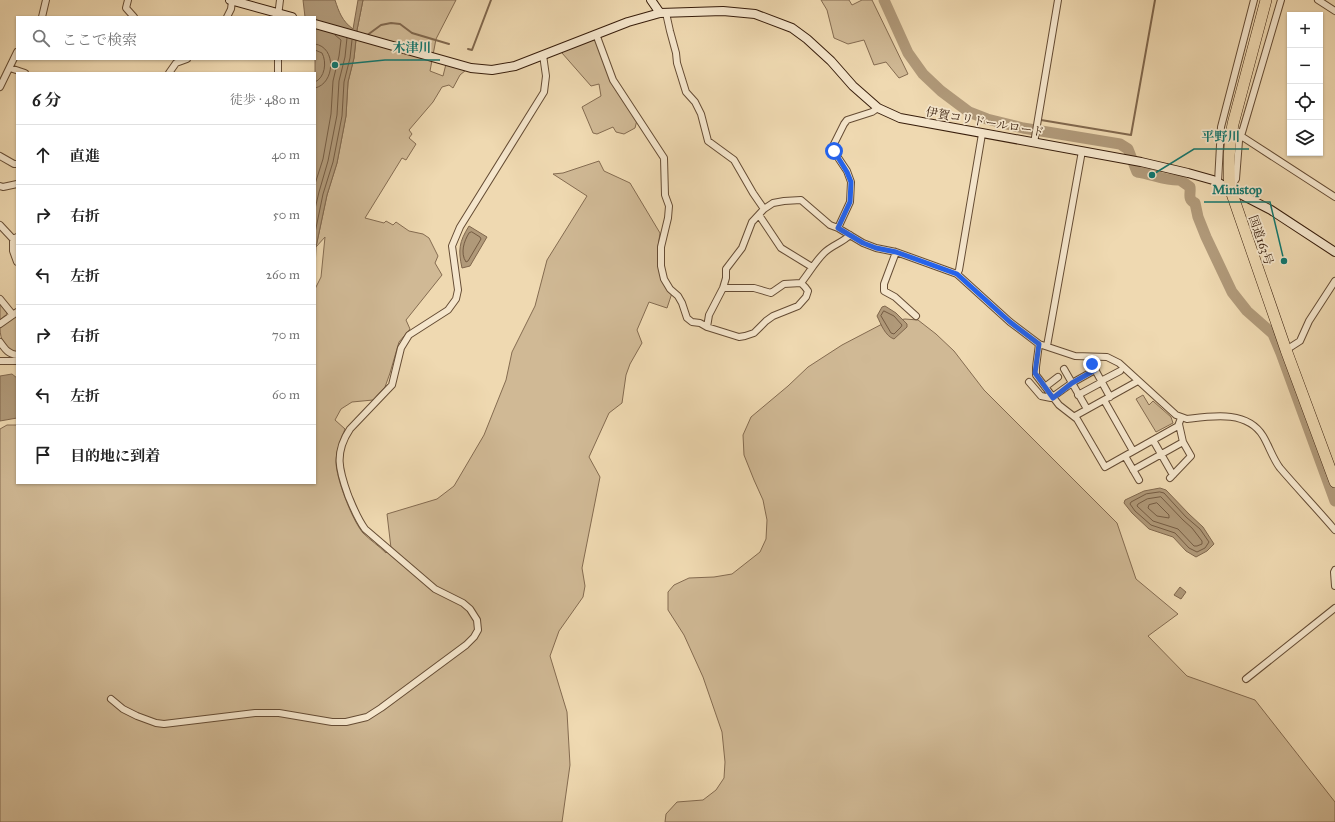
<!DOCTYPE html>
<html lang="ja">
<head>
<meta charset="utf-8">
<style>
  body { margin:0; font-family:"IM FELL Great Primer","Noto Serif JP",serif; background:#f2f2f2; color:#222 }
  .controls { position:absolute; right:12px; top:12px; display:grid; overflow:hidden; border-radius:0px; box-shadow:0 1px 3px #0004 }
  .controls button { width:36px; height:36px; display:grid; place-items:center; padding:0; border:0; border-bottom:1px solid #e0e0e0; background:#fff; color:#222; font:20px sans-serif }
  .stop { position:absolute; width:12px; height:12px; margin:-9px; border:3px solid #2563eb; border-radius:50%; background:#fff }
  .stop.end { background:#2563eb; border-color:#fff; box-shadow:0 1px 4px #0008 }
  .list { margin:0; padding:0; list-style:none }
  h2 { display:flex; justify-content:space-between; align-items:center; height:52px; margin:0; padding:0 16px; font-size:17px }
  h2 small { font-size:13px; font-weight:400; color:#767676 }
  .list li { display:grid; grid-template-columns:26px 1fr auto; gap:12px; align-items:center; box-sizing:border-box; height:60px; padding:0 16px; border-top:1px solid #e0e0e0 }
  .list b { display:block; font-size:15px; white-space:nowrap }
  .list em { font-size:13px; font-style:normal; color:#767676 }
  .icon { flex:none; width:22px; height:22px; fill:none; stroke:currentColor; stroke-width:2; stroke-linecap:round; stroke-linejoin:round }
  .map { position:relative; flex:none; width:1335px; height:822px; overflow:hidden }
  .search { position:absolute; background:#fff; box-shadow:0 1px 3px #0004; left:16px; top:16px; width:300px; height:44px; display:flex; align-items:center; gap:10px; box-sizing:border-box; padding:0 14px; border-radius:0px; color:#767676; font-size:15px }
  .panel { position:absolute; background:#fff; box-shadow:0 1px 3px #0004; left:16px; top:72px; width:300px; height:412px; border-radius:0px }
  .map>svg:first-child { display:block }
  .green { fill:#d0b995; stroke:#846b50 }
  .water { fill:#b09979; stroke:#80674d }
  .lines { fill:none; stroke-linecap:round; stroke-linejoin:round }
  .shore { stroke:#745b42; stroke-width:1 }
  .stream { stroke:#80674d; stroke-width:2 }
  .river { stroke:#b09979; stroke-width:11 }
  .street-casing { stroke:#654c34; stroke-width:8 }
  .secondary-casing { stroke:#371d0b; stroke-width:10 }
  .highway-casing { stroke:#371d0b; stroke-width:12 }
  .street { stroke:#f5e6cc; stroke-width:6 }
  .secondary { stroke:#f5e6cc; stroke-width:8 }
  .highway { stroke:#efd9b1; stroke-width:11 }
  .route { stroke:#2563eb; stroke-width:5 }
  .labels { text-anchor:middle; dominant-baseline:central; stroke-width:3.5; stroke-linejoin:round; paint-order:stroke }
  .street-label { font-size:12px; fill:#371d0b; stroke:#f5e6cc }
  .leader { fill:none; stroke:#0f766e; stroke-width:1.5 }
  .callout-dot { fill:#0f766e; stroke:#f5e6cc; stroke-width:1.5 }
  .callout-label { font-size:13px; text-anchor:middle; font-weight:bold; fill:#0f766e; stroke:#f5e6cc; stroke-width:3.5; stroke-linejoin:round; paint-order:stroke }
</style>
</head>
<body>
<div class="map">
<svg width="1335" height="822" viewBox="0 0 1335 822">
  <rect width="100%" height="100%" fill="#efd9b1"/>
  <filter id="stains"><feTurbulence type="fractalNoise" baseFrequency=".005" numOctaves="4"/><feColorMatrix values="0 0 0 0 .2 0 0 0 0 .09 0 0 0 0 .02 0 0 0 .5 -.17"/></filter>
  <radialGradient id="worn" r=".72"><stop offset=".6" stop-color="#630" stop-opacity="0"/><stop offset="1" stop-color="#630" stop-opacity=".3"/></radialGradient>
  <!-- green -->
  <path class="green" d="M363,0H456L436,39L430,71L443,76L446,64L466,70L460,75L453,88L449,85L442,87L433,102L409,130L412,134L409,138L416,144L406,160L402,158L365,218L384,223L386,221L393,225L396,222L409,231L423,234L429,238L438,256L435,263L442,275L406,320L410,329L399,342L390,373L385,387L373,400L352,402L341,409L335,420L345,429C341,439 336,451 336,462C336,478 352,520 363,533C370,540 379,546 386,553L391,548L387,514L437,499L454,486L484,435L506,380L512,352L535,306L547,260L587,196L553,174L563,173L599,161L604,171L630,183L660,233L658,247L660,267L672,293L667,308L649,302L637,330L642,343L630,364L626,375L622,403L609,413L589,457L600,477L582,568L585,586L583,597L559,631L550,656L567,712L570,765L562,822H0V429L7,425H17V483H315V289L321,277L325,237L316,247L327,195L337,163L346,116L348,82L354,58L357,30Z
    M821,0H849L852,5L862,0H872L908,74L899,78L886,62L874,65L864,40L848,44L834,38L827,10Z
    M593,37L596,39L601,56L637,120L635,128L624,134L616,132L613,127L597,134L593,133L582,107L601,96L599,84L591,86L562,53L563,49Z
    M0,302L6,310L7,314L0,320Z
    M17,315V352C5,351 0,339 0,328Z
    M905,319L918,320L936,334L954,351L984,390L1117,523L1136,579L1178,614L1148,636L1187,676L1255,700L1335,802V822H665L666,814L677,802L703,800L716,790L724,778L725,762L722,732L703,677L684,635L668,610V592L674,585L689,578L714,577L732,574L760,552L766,539L767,520L763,500L754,480L744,455L743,435L751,417L788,386L808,367L842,345L886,322Z
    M1143,395L1149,405L1153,401L1171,417L1173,423L1156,432L1136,399Z"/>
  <!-- water -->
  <path class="water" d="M303,0H335C339,12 342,21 353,29L358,0H363L357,30L354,58L348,82L346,116L337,163L327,195L316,247L315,269V17H305Z
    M469,226L487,237L470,266L462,268C458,250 459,242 469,226Z
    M885,306L896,313L907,324V327L894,339C885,336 881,324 877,316L882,307Z
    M12,374L17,378V418L0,421V376Z
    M1160,488L1166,490L1189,514L1203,527L1214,544L1207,551L1196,557L1186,551L1173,537L1149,529L1132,513L1124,503L1125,500L1144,491Z
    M1180,587L1186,592L1181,599L1174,595Z"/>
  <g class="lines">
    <!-- shore -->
    <path class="shore" d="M315,44C337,47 335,84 315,88
      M315,50L322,53C327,62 325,78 315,82
      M315,184L323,159L331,114L333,81L339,56L341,40L335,35
      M315,209L319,192L328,161L337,115L339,81L345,57L347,38
      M472,232L480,237L481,239L468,261L466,262C460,253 464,241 469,233Z
      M315,233L323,194L333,162L342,116L344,82L350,58L352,40
      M884,311L894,316L902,325L901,327L894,334L891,333L881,316Z
      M1160,492L1164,493L1186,517L1200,529L1209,542L1205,548L1197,552L1189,548L1175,533L1151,525L1135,511L1130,504L1131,502L1146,494Z
      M1161,497L1183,520L1192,528L1202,541V544L1197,546H1194L1178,529L1153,521L1137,506L1138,504L1147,499Z
      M1157,503L1169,515V518L1157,516L1148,508L1149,505Z"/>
    <!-- stream -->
    <path class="stream" d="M366,36L381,25L391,23L400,24L412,33L449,44
      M468,49L472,50L491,0
      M1041,120L1131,135L1155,0"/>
    <!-- river -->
    <path class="river" d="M884,0L908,53L923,74L941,91L969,112L987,119L1023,128L1120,144L1128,149L1137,172C1152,174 1166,181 1180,180L1190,187C1191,194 1187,199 1195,203L1198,217L1206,237L1232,292L1247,311L1273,334L1281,353L1335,501"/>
    <!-- street casing -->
    <g class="street-casing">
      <path id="street" d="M128,0L126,8L134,17
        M1281,0L1241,136L1335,197
        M1318,0L1335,11
        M666,13L670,31L676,53L677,63L686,92L695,102L701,114L708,141L734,160L753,193L764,209
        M278,16L280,0
        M42,17L46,0
        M227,17L231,9L232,1
        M596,34L613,80L664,158L665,195L669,206L668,218L661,247V266L664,279L670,289L678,296L682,303L687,318L692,322L700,323L707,327L739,337L745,336L754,333L766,321L773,316L798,306L806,297L808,291L805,287L801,283C809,273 815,262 824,253C832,245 842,243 850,235
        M10,68L25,73
        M169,73L176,63L187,59
        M278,73V59
        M0,87L17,52
        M1034,143L1058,0
        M0,156L14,164H17
        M1218,182L1221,127L1254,0
        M0,186L3,187L17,184
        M1231,187L1236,179L1239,141L1241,136
        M759,215L781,248L812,267
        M0,225L13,239
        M838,228L850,202L851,182L847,171L835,153L834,144L844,124L847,120L872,112L878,108
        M17,237L13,239V251L17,262
        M896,252L884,284V291L895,297L916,316
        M957,274L959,270L982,134
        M723,288H754L771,293L784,284L801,283
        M0,299L13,315
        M0,324L17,312
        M707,327L709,315L723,288L726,278V269L742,248L752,222L764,209L773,203L784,201L801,200L830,225L838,228L863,243L876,248L896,252L957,274L1010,322L1039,344L1075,356L1107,357L1119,363L1176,415L1187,419C1212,416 1247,410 1263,436C1269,446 1273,459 1280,468C1298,489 1317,509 1335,530
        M0,342C5,349 8,354 17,355
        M1039,344L1036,367V375L1059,405L1077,419L1105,467L1178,426L1181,418
        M1047,346L1082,151
        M1286,350L1300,341L1309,321L1335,281
        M0,361H17
        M1092,364L1110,397
        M1064,369L1087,409
        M1101,381L1120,371
        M1029,382L1041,396L1051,398L1072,383L1095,370
        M1045,387L1058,377
        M1078,395L1102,382
        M1104,400L1133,451
        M1075,416L1138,381
        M1153,440L1173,475
        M1125,456L1139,480
        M1133,470L1183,442
        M1170,478L1191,456L1183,442L1179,424
        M1335,570L1334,572L1335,586
        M1246,679L1335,608
        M111,699L123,709L137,716L156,723L164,724L255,713H279L332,722H346L367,717L381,708L466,645L474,637L478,630L477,620L470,609L463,603L435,589L365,529C357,518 353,507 348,495C339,470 334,453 350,429L392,385L401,348L409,335L448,310L456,299L458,290L452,246L460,227L544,92L546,76L543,55"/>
    </g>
    <!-- secondary casing -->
    <g class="secondary-casing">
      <path id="secondary" d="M230,0L292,17
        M651,0L660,13
        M315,24L471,68L492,70L515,66L628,22L660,13L723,11L755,14L792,28L807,39L831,61L853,86L878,108L900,118L1141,162L1188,173L1213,180L1271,210L1335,252"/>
    </g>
    <!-- highway casing -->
    <g class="highway-casing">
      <path id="highway" d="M1266,0L1233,124C1229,145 1228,166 1230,188L1286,350L1335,482"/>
    </g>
    <!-- street -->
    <use href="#street" class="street"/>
    <!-- secondary -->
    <use href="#secondary" class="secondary"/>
    <!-- highway -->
    <use href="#highway" class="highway"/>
  </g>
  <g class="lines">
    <!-- route -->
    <path class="route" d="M834,151L847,172L851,182L850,202L838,228L863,243L876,248L896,252L957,274L1010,322L1039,344L1035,373L1053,398L1072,383L1095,370L1092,364"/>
  </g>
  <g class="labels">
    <!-- street labels -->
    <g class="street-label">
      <text transform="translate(985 122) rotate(10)">伊賀コリドールロード</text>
      <text transform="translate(1261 240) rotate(71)">国道163号</text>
    </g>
  </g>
  <!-- callouts -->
  <path class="leader" d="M335 65L385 60H440M1152 175L1194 149H1249M1284 261L1270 202H1204"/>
  <g class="callout-dot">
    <circle cx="335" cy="65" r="4"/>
    <circle cx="1152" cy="175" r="4"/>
    <circle cx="1284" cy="261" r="4"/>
  </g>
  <g class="callout-label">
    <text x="412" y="52">木津川</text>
    <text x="1221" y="141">平野川</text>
    <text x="1237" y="194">Ministop</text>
  </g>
  <rect width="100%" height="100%" filter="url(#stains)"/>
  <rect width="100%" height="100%" fill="url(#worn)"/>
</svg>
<div class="controls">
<button>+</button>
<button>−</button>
<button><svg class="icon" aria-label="locate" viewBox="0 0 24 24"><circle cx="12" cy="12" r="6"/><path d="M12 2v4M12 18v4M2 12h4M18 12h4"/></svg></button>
<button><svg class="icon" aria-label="layers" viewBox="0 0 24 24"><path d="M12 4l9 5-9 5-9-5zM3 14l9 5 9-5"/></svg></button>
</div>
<div class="stop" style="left:834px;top:151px"></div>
<div class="stop end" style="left:1092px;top:364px"></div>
<div class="search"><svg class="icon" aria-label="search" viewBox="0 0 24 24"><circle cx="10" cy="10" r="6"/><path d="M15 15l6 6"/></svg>ここで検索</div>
<section class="panel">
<h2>6 分<small>徒歩 · 480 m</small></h2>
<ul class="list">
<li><svg class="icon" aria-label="ahead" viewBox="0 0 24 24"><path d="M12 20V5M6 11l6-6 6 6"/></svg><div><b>直進</b></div><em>40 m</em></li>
<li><svg class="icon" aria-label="right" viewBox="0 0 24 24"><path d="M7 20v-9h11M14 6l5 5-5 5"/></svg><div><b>右折</b></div><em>50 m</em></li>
<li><svg class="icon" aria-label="left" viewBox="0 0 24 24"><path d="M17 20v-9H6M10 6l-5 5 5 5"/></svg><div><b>左折</b></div><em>260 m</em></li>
<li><svg class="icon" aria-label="right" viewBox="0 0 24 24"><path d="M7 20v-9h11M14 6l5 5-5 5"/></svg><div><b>右折</b></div><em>70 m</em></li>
<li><svg class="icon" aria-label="left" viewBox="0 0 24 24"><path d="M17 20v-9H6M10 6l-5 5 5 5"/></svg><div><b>左折</b></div><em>60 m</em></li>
<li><svg class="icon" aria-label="arrive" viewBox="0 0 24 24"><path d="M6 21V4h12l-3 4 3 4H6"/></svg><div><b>目的地に到着</b></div></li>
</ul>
</section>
</div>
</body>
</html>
